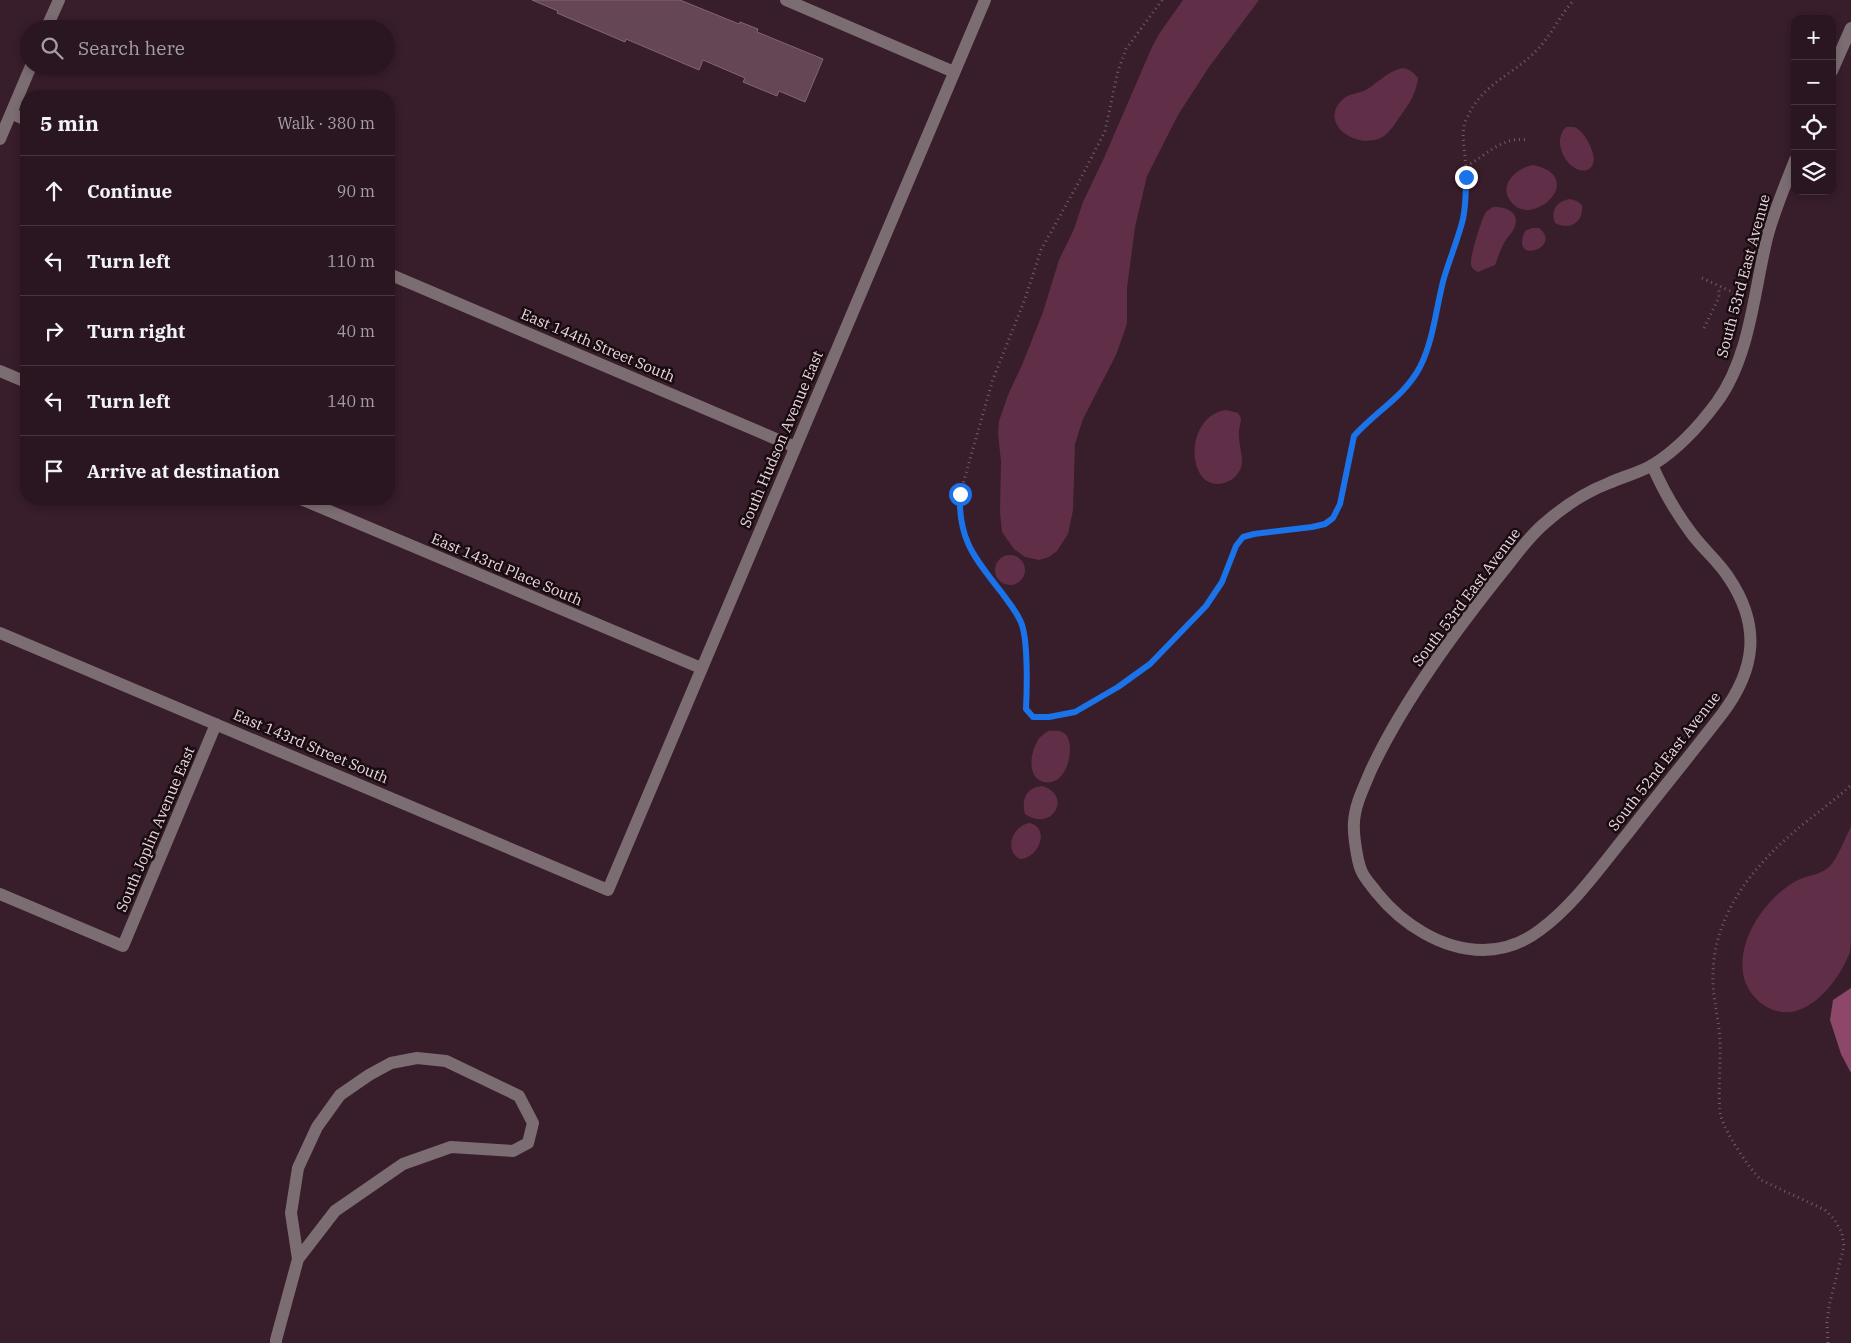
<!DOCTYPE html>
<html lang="en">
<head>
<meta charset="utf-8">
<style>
  body { margin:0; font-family:"IBM Plex Serif",serif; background:#321f29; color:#f1f3f6 }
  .controls { position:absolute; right:15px; top:15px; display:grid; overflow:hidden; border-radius:10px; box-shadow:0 2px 8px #0003 }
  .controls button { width:45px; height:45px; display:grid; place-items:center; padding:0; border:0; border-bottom:1px solid #46353e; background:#2a1620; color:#f1f3f6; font:25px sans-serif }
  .stop { position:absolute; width:15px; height:15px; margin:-11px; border:4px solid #1a73e8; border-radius:50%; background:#fff }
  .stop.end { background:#1a73e8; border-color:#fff; box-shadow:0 1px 5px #0008 }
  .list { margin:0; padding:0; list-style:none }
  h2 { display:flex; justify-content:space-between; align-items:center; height:65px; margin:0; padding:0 20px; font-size:21px }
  h2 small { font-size:16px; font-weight:400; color:#a59fa5 }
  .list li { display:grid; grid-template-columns:32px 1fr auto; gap:15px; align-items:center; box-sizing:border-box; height:70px; padding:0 20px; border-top:1px solid #46353e }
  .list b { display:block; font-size:19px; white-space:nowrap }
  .list em { font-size:16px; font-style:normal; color:#a59fa5 }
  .icon { flex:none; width:28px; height:28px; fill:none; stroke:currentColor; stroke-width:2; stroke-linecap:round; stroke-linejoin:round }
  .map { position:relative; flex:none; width:1851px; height:1343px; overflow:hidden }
  .search { position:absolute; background:#2a1620; box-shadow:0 2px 8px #0003; left:20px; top:20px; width:375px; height:55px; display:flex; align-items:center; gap:12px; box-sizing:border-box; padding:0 18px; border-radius:28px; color:#a59fa5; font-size:19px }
  .panel { position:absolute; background:#2a1620; box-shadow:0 2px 8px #0003; left:20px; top:90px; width:375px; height:415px; border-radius:20px }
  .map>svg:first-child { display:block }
  .green { fill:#602f47 }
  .water { fill:#8c4769 }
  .building { fill:#654654; stroke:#846372 }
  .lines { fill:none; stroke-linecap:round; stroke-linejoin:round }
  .path { stroke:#745c67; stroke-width:3; stroke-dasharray:1 4; stroke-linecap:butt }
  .minor { stroke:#7c6d73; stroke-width:12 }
  .route { stroke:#1a73e8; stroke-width:6 }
  .labels { text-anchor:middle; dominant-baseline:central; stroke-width:5; stroke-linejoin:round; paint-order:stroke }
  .street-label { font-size:15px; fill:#ebd7df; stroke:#180c11 }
</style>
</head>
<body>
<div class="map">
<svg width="1851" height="1343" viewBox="0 0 1851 1343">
  <rect width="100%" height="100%" fill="#381d2a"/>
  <!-- green -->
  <path class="green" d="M1183,0H1259L1209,67L1178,115L1147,176L1135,227L1127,288V323L1125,330L1116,355L1083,419L1075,444L1073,510L1068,534L1057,551L1049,557L1039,560L1025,557L1014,549L1002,532L1000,512L1001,461L998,434L999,421L1008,395L1022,365L1043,312L1059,260L1074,229L1083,202L1104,158L1152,47L1159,34Z
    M1402,68C1410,69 1413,72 1418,78C1416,93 1410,103 1401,115C1396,122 1391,131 1384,136C1360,152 1317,125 1342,100C1349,93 1358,94 1366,90C1379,82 1387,72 1402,68Z
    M1566,127C1567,127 1573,127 1574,127C1585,130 1602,162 1589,169C1572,178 1549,144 1566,127Z
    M1533,165C1587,176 1536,227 1513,204C1496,187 1515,168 1533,165Z
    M1570,199L1577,201L1582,205C1584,222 1570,231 1555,223C1550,210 1557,201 1570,199Z
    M1493,207C1504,206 1520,211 1515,226C1513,233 1507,237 1504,243C1500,250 1498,258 1495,265L1478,272C1474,270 1471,268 1471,263C1470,257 1482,217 1486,212C1488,210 1490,209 1493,207Z
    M1532,228H1539C1564,248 1509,266 1525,231Z
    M1226,410L1238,413L1241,418C1241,424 1238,430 1239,437C1239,447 1244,458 1241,468C1238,475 1232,481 1224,483C1186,493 1183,416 1226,410Z
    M995 570a15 15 0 1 1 30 0a15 15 0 1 1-30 0Z
    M1048,731C1054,731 1059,730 1064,733C1077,742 1068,788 1044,782C1027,778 1030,754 1037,742C1039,737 1044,734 1048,731Z
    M1042,786C1073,795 1053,833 1025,814C1021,800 1026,787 1042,786Z
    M1030,823C1051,829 1038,859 1020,859C1003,850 1013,825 1030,823Z
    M1851,827C1851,859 1851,890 1851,922C1851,931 1851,944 1850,952C1841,976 1818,1008 1791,1012C1768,1015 1746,995 1743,973C1741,959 1744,945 1750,932C1759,912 1778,890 1798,880C1809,875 1820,875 1829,867C1839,857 1844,839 1851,827Z"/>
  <!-- water -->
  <path class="water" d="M1851,988V1073L1841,1054L1830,1020L1833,1000Z"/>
  <!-- building -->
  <path class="building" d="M532,0H680L739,24L740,22L758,29L757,32L823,59L805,102L779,91L777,96L743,82L745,78L703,60L699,70L626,39L625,42L557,13L558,11Z"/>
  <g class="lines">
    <!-- path -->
    <path class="path" d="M1162,0L1126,49L1118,71L1105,131L1081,178L1041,250L1025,299L993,379L960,494L962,528L967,543L979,563L1014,610L1022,625L1025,637L1026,709L1033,717H1049L1075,713L1118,687L1151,664L1206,605L1222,582L1232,559L1236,546L1243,537L1254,534L1312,527L1325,524L1333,518L1340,504L1354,436C1371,417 1393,404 1408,384C1431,352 1434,314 1444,277C1452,252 1464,227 1466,201C1468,186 1466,171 1465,156C1464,146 1462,136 1464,126C1465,121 1468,116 1470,112C1485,83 1515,73 1536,51C1551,36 1560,15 1574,0
      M1466,166C1486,156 1502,136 1526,140
      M1702,278L1741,296
      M1704,328L1719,297V287
      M1828,1343L1827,1323L1829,1306L1844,1246L1842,1233L1834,1219L1825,1210L1761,1180C1748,1167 1727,1135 1721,1117C1717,1104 1721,1061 1720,1045C1720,1021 1712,998 1713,974C1714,912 1756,863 1801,826C1818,812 1835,800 1851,785"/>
    <!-- minor -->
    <path class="minor" d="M786,0L954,72
      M46,29L59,0
      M1832,71L1851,28
      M11,113L26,120
      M0,139L31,66
      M389,274L795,447
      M0,371L26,382
      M1652,465C1663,490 1676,513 1692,534C1703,549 1719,562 1729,578C1761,626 1756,669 1722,714C1691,754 1659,793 1628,833C1601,866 1575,904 1540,930C1523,943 1504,950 1483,950C1442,950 1402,924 1377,893C1372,886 1364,878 1361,870C1357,860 1353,833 1354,822C1355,804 1364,787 1371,770C1404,700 1456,630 1504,570C1517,554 1529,536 1545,523C1563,507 1586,492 1609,483C1624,476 1640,473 1654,464C1678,449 1700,425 1717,402C1750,357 1754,291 1767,238C1774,211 1785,186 1795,160
      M301,499L701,668
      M0,633L608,890L985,0
      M0,894L123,946L216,724
      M276,1343V1340L298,1259L335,1211L403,1164L451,1147L513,1151L528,1143L533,1123L519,1096L446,1061L417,1058L391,1063L369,1075L340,1095L317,1127L298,1168L291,1213L298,1259"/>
  </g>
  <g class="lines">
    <!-- route -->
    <path class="route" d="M960,494C958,540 975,558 1002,593C1009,603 1018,613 1022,625C1028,643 1027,689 1026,709L1033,717H1049L1075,712L1118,687L1150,664L1206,606L1222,582L1236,546L1243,537L1254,534L1312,527L1325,524L1333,518L1340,504L1354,436C1376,411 1404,397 1420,367C1434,339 1436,307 1444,278C1450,258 1458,239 1463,219C1466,205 1466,191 1466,177"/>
  </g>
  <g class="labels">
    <!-- street labels -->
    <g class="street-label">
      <text transform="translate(1743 276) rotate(-75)">South 53rd East Avenue</text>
      <text transform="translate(598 345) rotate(23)">East 144th Street South</text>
      <text transform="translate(781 439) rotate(-67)">South Hudson Avenue East</text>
      <text transform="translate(507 569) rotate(23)">East 143rd Place South</text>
      <text transform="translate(1466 597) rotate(-53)">South 53rd East Avenue</text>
      <text transform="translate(311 746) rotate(23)">East 143rd Street South</text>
      <text transform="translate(1664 761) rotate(-52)">South 52nd East Avenue</text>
      <text transform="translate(155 829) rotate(-67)">South Joplin Avenue East</text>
    </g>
  </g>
</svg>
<div class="controls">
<button>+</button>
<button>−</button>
<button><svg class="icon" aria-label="locate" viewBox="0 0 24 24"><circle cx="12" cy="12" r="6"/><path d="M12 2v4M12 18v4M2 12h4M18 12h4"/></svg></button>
<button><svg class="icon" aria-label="layers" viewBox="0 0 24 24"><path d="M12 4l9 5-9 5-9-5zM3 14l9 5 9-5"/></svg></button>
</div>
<div class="stop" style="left:960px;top:494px"></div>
<div class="stop end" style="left:1466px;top:177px"></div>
<div class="search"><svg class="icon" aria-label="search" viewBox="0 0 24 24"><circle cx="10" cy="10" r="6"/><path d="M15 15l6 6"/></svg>Search here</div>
<section class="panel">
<h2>5 min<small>Walk · 380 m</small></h2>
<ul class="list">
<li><svg class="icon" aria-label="ahead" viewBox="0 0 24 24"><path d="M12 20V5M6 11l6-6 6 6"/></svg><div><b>Continue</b></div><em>90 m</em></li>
<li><svg class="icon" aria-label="left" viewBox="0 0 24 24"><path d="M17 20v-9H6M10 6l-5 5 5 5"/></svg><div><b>Turn left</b></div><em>110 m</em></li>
<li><svg class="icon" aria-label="right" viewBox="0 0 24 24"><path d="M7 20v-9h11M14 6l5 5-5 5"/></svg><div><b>Turn right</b></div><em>40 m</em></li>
<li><svg class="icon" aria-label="left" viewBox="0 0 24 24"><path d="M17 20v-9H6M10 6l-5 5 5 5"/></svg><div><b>Turn left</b></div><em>140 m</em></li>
<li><svg class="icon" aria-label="arrive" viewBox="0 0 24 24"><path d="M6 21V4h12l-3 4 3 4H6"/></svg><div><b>Arrive at destination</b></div></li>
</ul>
</section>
</div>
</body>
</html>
